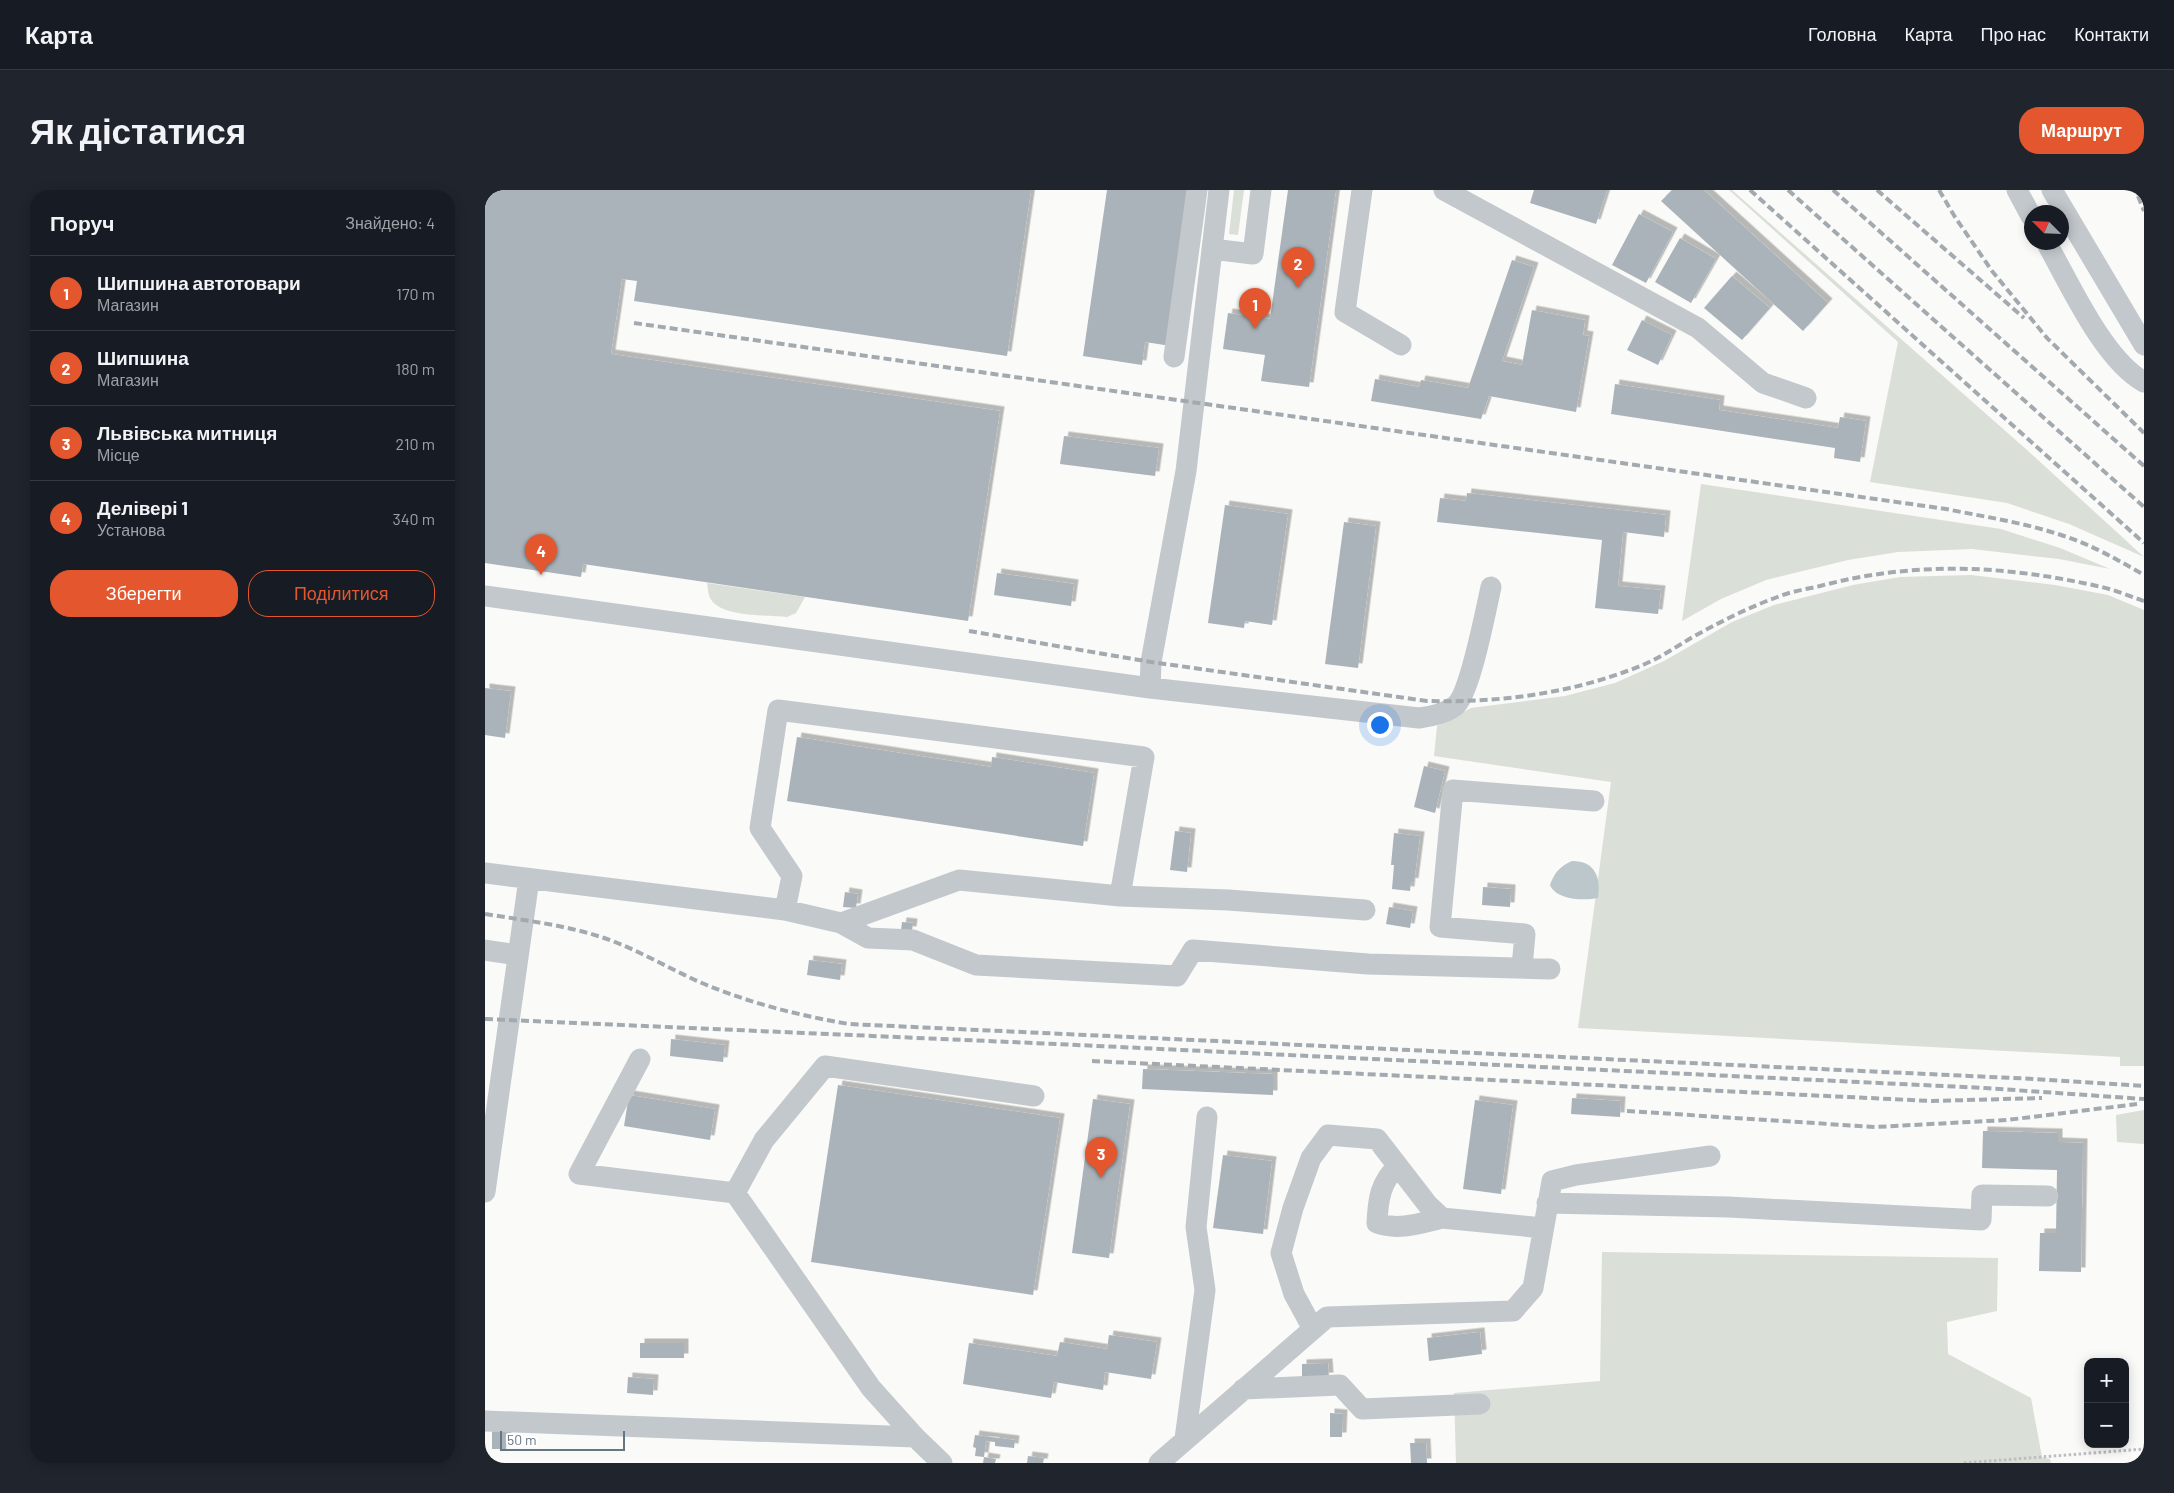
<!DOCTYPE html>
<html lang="uk">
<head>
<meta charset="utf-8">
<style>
  body { margin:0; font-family:Barlow,sans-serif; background:#20242c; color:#f1f3f6 }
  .controls { position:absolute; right:15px; bottom:15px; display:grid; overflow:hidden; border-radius:10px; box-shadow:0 2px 12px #0003 }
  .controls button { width:45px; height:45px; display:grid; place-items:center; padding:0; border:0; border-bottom:1px solid #363941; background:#171b24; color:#f1f3f6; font:25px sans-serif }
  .compass { position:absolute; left:1539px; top:15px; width:45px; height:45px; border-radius:50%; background:#171b24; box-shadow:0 2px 12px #0003; rotate:294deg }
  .scale { position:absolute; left:15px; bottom:12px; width:125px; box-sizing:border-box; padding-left:5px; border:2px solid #657683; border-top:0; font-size:14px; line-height:18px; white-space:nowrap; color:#657683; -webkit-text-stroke:4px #fff; paint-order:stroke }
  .you { position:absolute; left:894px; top:534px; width:18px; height:18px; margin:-12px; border:4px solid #fff; border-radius:50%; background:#1a73e8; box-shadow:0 0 0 8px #1a73e833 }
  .badge { display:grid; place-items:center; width:32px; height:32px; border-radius:50%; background:#e4572e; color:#fff; font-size:16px; font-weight:700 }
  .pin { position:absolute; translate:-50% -41px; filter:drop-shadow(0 1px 2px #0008) }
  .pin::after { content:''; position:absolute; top:26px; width:18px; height:15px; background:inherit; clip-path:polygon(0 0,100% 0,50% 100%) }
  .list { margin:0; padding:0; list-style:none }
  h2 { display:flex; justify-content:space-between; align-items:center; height:65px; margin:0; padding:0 20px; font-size:21px }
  h2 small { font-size:16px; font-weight:400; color:#9ea1a6 }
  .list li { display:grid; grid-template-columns:32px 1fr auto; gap:15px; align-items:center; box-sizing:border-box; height:75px; padding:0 20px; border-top:1px solid #363941 }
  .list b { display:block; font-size:19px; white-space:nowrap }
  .list p { margin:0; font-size:16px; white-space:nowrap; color:#9ea1a6 }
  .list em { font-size:16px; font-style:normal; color:#9ea1a6 }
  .actions { display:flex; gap:10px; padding:15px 20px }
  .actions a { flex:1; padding:11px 0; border:1px solid #e4572e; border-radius:20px; text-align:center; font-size:18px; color:#e4572e }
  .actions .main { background:#e4572e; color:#fff }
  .map { position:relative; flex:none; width:1659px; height:1273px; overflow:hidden; border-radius:20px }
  header { display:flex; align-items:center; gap:30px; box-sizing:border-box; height:70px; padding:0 25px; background:#171b24; border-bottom:1px solid #363941 }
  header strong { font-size:24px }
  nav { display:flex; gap:28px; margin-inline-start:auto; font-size:18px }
  .intro { display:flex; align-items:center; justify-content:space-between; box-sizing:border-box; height:120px; padding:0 30px }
  h1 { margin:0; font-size:35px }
  .button { padding:12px 22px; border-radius:20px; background:#e4572e; color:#fff; font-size:18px; font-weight:700 }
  main { display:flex; gap:30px; padding:0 30px }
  aside { flex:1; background:#171b24; border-radius:20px; box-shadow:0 2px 12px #0003 }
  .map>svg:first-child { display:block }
  .green { fill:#dadfd7 }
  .water { fill:#bbc7cb }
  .building { fill:#aab3b9; filter:url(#shadow) }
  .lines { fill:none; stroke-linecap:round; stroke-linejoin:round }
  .path { stroke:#bbbfc2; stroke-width:3; stroke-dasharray:2.5 2.5; stroke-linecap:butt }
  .minor { stroke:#c3c8cc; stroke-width:21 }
  .rail { stroke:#a2aab0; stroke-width:4; stroke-dasharray:8 4; stroke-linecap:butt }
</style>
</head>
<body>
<header>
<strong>Карта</strong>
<nav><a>Головна</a><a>Карта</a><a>Про нас</a><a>Контакти</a></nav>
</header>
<div class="intro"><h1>Як дістатися</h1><a class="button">Маршрут</a></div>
<main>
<aside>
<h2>Поруч<small>Знайдено: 4</small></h2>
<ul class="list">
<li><span class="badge">1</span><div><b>Шипшина автотовари</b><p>Магазин</p></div><em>170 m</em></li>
<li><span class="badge">2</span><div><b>Шипшина</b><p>Магазин</p></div><em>180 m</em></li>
<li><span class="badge">3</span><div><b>Львівська митниця</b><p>Місце</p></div><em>210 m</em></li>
<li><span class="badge">4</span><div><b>Делівері 1</b><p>Установа</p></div><em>340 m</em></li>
</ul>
<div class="actions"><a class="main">Зберегти</a><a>Поділитися</a></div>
</aside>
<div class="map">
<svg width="1659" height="1273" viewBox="0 0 1659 1273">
  <defs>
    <filter id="shadow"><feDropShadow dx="4.5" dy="-4.5" stdDeviation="0" flood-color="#0004"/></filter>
  </defs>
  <rect width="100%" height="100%" fill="#fafaf8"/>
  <!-- green -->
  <path class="green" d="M749,0H759L753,45L744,44Z
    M1244,0H1247L1542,260L1659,367L1584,334L1522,313L1385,292L1413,152Z
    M1216,294L1516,339L1575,358L1625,379L1574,369L1487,359L1413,362L1363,370L1281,390L1236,409L1197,431Z
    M1486,385L1570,395L1623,405L1659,420V876H1635V867L1093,838L1126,592L949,566L952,536L986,518L1080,506L1130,493L1179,471L1247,432L1289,415L1368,395L1415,387Z
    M222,393L320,407L311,423L302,427C284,425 239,427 227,411C223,406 223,399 222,393Z
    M1659,920V954L1632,952L1631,925Z
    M1117,1062L1513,1068L1512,1121L1462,1132L1463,1164L1546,1208L1557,1267L1565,1269L1566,1273H971L969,1203L1115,1191Z"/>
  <!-- water -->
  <path class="water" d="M1087,671C1110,671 1116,687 1113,708C1099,711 1071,710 1065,695C1069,683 1075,676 1087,671Z"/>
  <!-- building -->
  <path class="building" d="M0,0H546L522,166L149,111L152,91L137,89L126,164L515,221L483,431L98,374L96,387L0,373Z
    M622,0H708L686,156L660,152L657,175L598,166Z
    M803,0H851L824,197L776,191L780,165L738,159L743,123L785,129Z
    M1049,0H1122L1111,34L1045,13Z
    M1187,0H1219L1343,113L1318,141L1176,11Z
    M1154,24L1188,42L1161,93L1127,75Z
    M1195,48L1231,69L1206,113L1170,92Z
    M1027,70L1049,77L1017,171L1037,175L1047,120L1100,130L1098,145L1104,146L1091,222L1004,206L996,229L886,211L890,189L934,197L936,190L983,198Z
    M1247,86L1285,118L1257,150L1219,118Z
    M1157,130L1187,145L1173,175L1142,160Z
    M1130,194L1235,210L1234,220L1353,238L1355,227L1381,231L1375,272L1349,268L1350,258L1126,224Z
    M579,246L674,258L670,286L575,274Z
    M982,303L1181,325L1179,347L1138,342L1133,396L1176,400L1173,424L1110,418L1117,350L952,332L955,308L981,311Z
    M740,315L803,324L787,435L760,431L759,438L723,433Z
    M859,332L891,336L873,478L840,474Z
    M512,383L589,394L586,416L509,405Z
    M0,498L26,501L20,548L0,545Z
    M312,547L506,577L507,567L609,583L598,656L302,611Z
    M939,576L960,581L950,623L929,617Z
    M690,641L706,643L702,682L685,680Z
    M909,643L935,646L929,693L926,692L925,701L907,699L909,675H906Z
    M998,697L1026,699L1025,717L997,715Z
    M360,702L373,704L371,718L358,717Z
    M904,717L928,721L925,738L901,734Z
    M417,732L428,733L427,741L416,740Z
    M324,770L357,774L355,790L322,785Z
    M186,849L240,855L238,872L185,866Z
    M658,879L788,884V905L657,899Z
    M353,895L575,928L548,1105L326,1072Z
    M144,905L230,919L225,950L139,936Z
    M1087,908L1136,911L1135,927L1086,924Z
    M608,909L645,914L624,1068L587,1063Z
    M990,910L1028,915L1016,1004L978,999Z
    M1498,941L1573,943V952L1598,953L1596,1082L1554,1081L1555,1043H1571L1572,980L1497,978Z
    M738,965L787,971L778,1044L728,1038Z
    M995,1142L997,1164L944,1171L942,1148Z
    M624,1145L672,1152L666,1189L620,1182L618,1200L569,1192L566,1208L478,1194L484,1153L572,1166L575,1152L622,1159Z
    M155,1153H199V1168H155Z
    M843,1173L844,1187L817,1188V1174Z
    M143,1187L169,1189L168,1205L142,1203Z
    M845,1223L858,1224L857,1247H845Z
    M7,1241L22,1242L21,1259H7Z
    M490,1245L530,1250L529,1258L510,1256V1252L501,1251L499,1267L490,1266L491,1258L488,1257Z
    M925,1253H941L942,1273H926Z
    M543,1266L559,1268L558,1273H542Z
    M499,1267L511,1269L510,1273H498Z"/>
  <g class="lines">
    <!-- path -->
    <path class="path" d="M1479,1273L1659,1259"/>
    <!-- minor -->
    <path class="minor" d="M877,0L860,122L916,155
      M959,0L1213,138L1278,193L1321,208
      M1532,0L1546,26
      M1567,0L1659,155
      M1561,52C1585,94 1618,169 1659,192
      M727,59L768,64L776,0
      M689,167L712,0
      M0,406L665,498L934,528C947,526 959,524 970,516C985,504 1001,419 1006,397
      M665,498L666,472L701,281L734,0
      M0,683L300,720L356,733L474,690L635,706L659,567L293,520L275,638L307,686L300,720
      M635,706L743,710L880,720
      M356,733L383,748L428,750L491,775L692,786L708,760L883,774L1065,779
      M0,760L32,765
      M1037,777L1040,744L955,737L968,600L1109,611
      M155,869L94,984L250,1003L386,1198L430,1247L457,1273
      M913,976C895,992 893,1010 892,1033C913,1041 936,1033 957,1028
      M0,1002L44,689
      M250,1003L279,950L340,876L549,906
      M1062,1013L1243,1017L1496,1030L1497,1005L1563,1006
      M828,1139L809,1104L796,1063L808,1018L826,968L843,945L892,949L943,1015L957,1028L1058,1038
      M758,1199L855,1195L877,1219L995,1214
      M0,1231L430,1247
      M700,1249L720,1100L711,1037L722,927
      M674,1273L842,1127L1028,1121L1048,1098L1067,991L1091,985L1225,966"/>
    <!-- rail -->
    <path class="rail" d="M1265,0L1659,353
      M1303,0L1659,317
      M1348,0L1659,276
      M1392,0L1539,128
      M1454,0L1470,27L1507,81L1562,148L1659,243
      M1653,6L1659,21
      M149,133L1461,319C1501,327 1541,333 1579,346C1607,355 1633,370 1659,385
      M484,441L666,472L942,511C1016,513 1091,503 1160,474C1176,467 1191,457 1206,448C1235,432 1264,417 1295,406C1308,401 1322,399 1335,396C1430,371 1518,375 1612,396C1628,399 1644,406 1659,411
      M0,724C44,731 89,736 130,752C163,765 192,783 224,796C269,814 316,826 364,834L1550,889L1659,896
      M0,829L571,854L1500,898L1659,909
      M607,871L1447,911L1557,908
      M1142,921L1390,937L1522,930L1652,914"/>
  </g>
</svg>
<div class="controls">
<button>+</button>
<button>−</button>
</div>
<svg class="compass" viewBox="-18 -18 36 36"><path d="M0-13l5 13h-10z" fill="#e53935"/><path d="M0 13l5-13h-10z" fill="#9ea1a6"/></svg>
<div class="scale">50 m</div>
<div class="you"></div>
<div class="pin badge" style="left:770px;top:139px">1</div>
<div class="pin badge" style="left:813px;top:98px">2</div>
<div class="pin badge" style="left:616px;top:988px">3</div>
<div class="pin badge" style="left:56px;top:385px">4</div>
</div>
</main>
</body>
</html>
